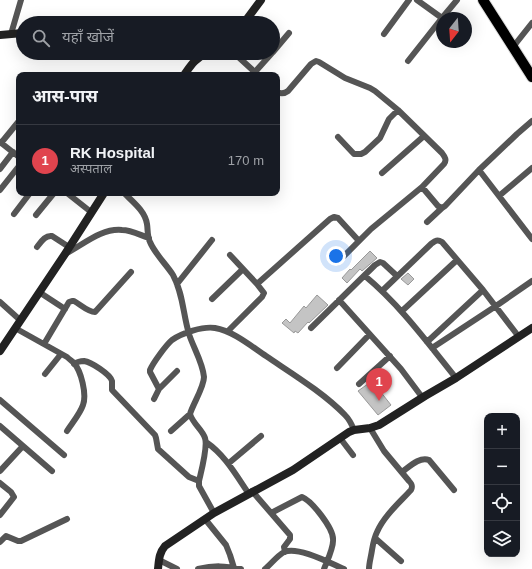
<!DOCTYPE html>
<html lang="hi">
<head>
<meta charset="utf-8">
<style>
  body { margin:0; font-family:Arial,"Noto Sans Devanagari",sans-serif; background:#242831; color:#f1f3f6 }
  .controls { position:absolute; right:12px; bottom:12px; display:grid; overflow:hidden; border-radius:8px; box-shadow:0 4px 16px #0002 }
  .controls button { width:36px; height:36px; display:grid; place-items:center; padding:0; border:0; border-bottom:1px solid #363941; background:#171b24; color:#f1f3f6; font:20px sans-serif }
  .compass { position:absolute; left:436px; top:12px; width:36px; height:36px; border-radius:50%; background:#171b24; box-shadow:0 4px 16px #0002; rotate:197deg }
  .you { position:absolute; left:336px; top:256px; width:14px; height:14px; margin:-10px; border:3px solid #fff; border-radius:50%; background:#1a73e8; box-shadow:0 0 0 6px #1a73e833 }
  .badge { display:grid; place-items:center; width:26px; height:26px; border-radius:50%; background:#1a73e8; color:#fff; font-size:13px; font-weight:700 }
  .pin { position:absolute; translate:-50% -33px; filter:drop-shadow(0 1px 2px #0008) }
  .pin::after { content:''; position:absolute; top:21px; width:14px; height:12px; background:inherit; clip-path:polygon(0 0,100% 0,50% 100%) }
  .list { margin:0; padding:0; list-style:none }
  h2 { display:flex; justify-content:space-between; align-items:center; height:52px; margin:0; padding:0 16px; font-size:17px }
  h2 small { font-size:13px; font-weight:400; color:#9ea1a6 }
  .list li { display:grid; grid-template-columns:26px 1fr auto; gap:12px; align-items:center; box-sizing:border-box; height:72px; padding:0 16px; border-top:1px solid #363941 }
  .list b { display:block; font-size:15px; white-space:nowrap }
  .list p { margin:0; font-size:13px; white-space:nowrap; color:#9ea1a6 }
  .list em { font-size:13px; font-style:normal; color:#9ea1a6 }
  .icon { flex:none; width:22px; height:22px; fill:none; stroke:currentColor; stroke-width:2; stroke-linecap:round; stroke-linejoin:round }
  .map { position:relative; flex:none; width:532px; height:569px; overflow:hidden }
  .search { position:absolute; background:#171b24; box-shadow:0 4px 16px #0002; left:16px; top:16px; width:264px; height:44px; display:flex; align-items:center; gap:10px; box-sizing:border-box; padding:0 14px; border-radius:22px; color:#9ea1a6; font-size:15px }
  .panel { position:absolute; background:#171b24; box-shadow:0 4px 16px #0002; left:16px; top:72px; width:264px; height:124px; border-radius:8px }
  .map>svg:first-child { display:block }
  .building { fill:#c4c4c4; stroke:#999 }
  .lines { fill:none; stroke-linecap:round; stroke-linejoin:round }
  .primary-casing { stroke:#dbdbdb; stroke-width:12 }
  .street { stroke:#555; stroke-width:6 }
  .secondary { stroke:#222; stroke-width:8 }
  .primary { stroke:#000; stroke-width:10 }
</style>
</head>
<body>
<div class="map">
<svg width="532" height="569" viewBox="0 0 532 569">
  <rect width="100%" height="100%" fill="#fff"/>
  <!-- building -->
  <path class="building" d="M370,251L377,258L362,271L360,269L347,283L342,278L350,269L351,270Z
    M408,273L414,279L408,285L401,279Z
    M317,295L328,305L309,323L308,322L298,333L295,331L294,333L282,323L286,319L290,323L304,306L306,308Z
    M372,381L391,405L378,415L358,391Z"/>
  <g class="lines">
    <!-- primary casing -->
    <g class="primary-casing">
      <path id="primary" d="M483,0L532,77"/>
    </g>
    <!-- street -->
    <path class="street" d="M417,0L442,18
      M11,34L21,0
      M384,34L409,0
      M513,47L532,23
      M273,52L289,33
      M234,53L258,75
      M408,61L442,18L457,0
      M255,72L272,53
      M277,92C281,94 284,94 288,91L311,64L316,61L319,62L345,78L370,88L375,91L398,110L442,153C445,157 447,160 444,164L422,187L371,229L338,262
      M338,137L354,154H361L365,152L380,138L389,119L398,110
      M0,142L19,157
      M1,143L19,121
      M0,169L13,152
      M479,170L517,134L532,121
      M382,173L424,136
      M422,187L438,206L442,208L445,206L479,170L532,239
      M0,190L19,166
      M67,193L91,212
      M124,193C133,202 145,211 147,224C148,230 147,236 150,242C155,254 166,264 173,275C183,293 183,314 189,334C193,347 203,363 204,377C204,387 193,404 190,414C193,424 202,429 205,438C208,447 201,472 199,481V486L214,513
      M499,196L532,168
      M14,214L30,193
      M36,215L54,193
      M427,222L442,208
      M37,247C41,242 45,235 52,236L69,247
      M65,254C83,245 101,228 122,230C131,230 140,235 149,238
      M365,276C400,305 427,342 456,378
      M177,284L212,240
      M257,284L330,219L334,217L338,218L359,241
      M382,291L431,244C435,241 437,239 442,242L483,290L519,337
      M39,292L65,309
      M212,299L243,269
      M339,300L401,369L422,397
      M0,302L20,320
      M402,311L457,260
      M15,328L67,357C69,359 72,361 74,363C81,371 87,394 83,405C80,414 72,423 67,431
      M311,328L375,265L380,262L383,263L397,276
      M228,331L262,297L264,293L257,284L230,255
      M427,342L483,290
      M44,344L69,302L72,301H74C81,305 88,312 95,312L131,272
      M432,348L496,306L532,281
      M74,364C77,362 80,361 84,361C91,362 110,374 112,381C112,384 112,387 112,390L155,435L156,438L158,449L189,477L199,481
      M337,368L369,335
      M45,374L61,354
      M359,384L390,356
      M159,389L177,371
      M154,399L159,389L150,372V370C153,363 166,345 172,340C182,333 203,326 215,328C233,331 251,346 266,356C291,373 324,393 345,415C349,419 352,425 354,430
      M0,400L64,455
      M0,426L52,471
      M171,431L190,414
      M340,438L353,455
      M206,442C225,455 236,475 249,494
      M229,463L261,436
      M0,471L23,446
      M402,472C409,467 420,456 429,460L454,490
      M0,483L11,492L14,497L0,515
      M252,491L290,535V539L284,547L285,552
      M271,513L302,497C312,501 333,528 333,539C334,547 327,561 324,569
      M205,519L226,545L230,555L234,568
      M375,538L401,561
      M0,542L6,536L18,541H21L67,519
      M159,560L177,569
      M198,569C215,565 225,566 241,569
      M265,569C271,564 277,556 284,552C298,546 330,563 344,569
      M369,569C369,563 371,557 372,550C373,544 374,538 377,532C384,516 399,503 411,490C413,486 412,484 409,481L384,451L370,428"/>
    <!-- secondary -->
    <path class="secondary" d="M116,23C126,22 135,20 145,23
      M244,23L261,0
      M0,35L23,33
      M184,75C192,64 194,60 206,53
      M0,351L65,254L104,193
      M158,569C159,560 159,553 165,546L214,513L293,470L349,432L354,430L370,428L379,425L425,396L456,378L532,328"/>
    <!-- primary -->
    <use href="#primary" class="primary"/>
  </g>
</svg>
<div class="controls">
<button>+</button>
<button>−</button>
<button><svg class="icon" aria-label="locate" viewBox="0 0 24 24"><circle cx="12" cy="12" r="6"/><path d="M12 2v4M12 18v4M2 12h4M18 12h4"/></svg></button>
<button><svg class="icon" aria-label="layers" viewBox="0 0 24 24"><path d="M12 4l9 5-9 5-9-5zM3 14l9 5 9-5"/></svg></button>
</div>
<svg class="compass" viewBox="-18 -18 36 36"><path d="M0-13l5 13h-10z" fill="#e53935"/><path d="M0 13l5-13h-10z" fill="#9ea1a6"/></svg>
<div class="you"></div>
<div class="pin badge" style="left:379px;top:401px;background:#e0444e">1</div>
<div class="search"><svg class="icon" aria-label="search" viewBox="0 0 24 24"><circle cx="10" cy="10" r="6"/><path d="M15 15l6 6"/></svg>यहाँ खोजें</div>
<section class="panel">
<h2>आस-पास<small></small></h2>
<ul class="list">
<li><span class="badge" style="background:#e0444e">1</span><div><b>RK Hospital</b><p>अस्पताल</p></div><em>170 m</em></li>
</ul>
</section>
</div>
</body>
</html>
